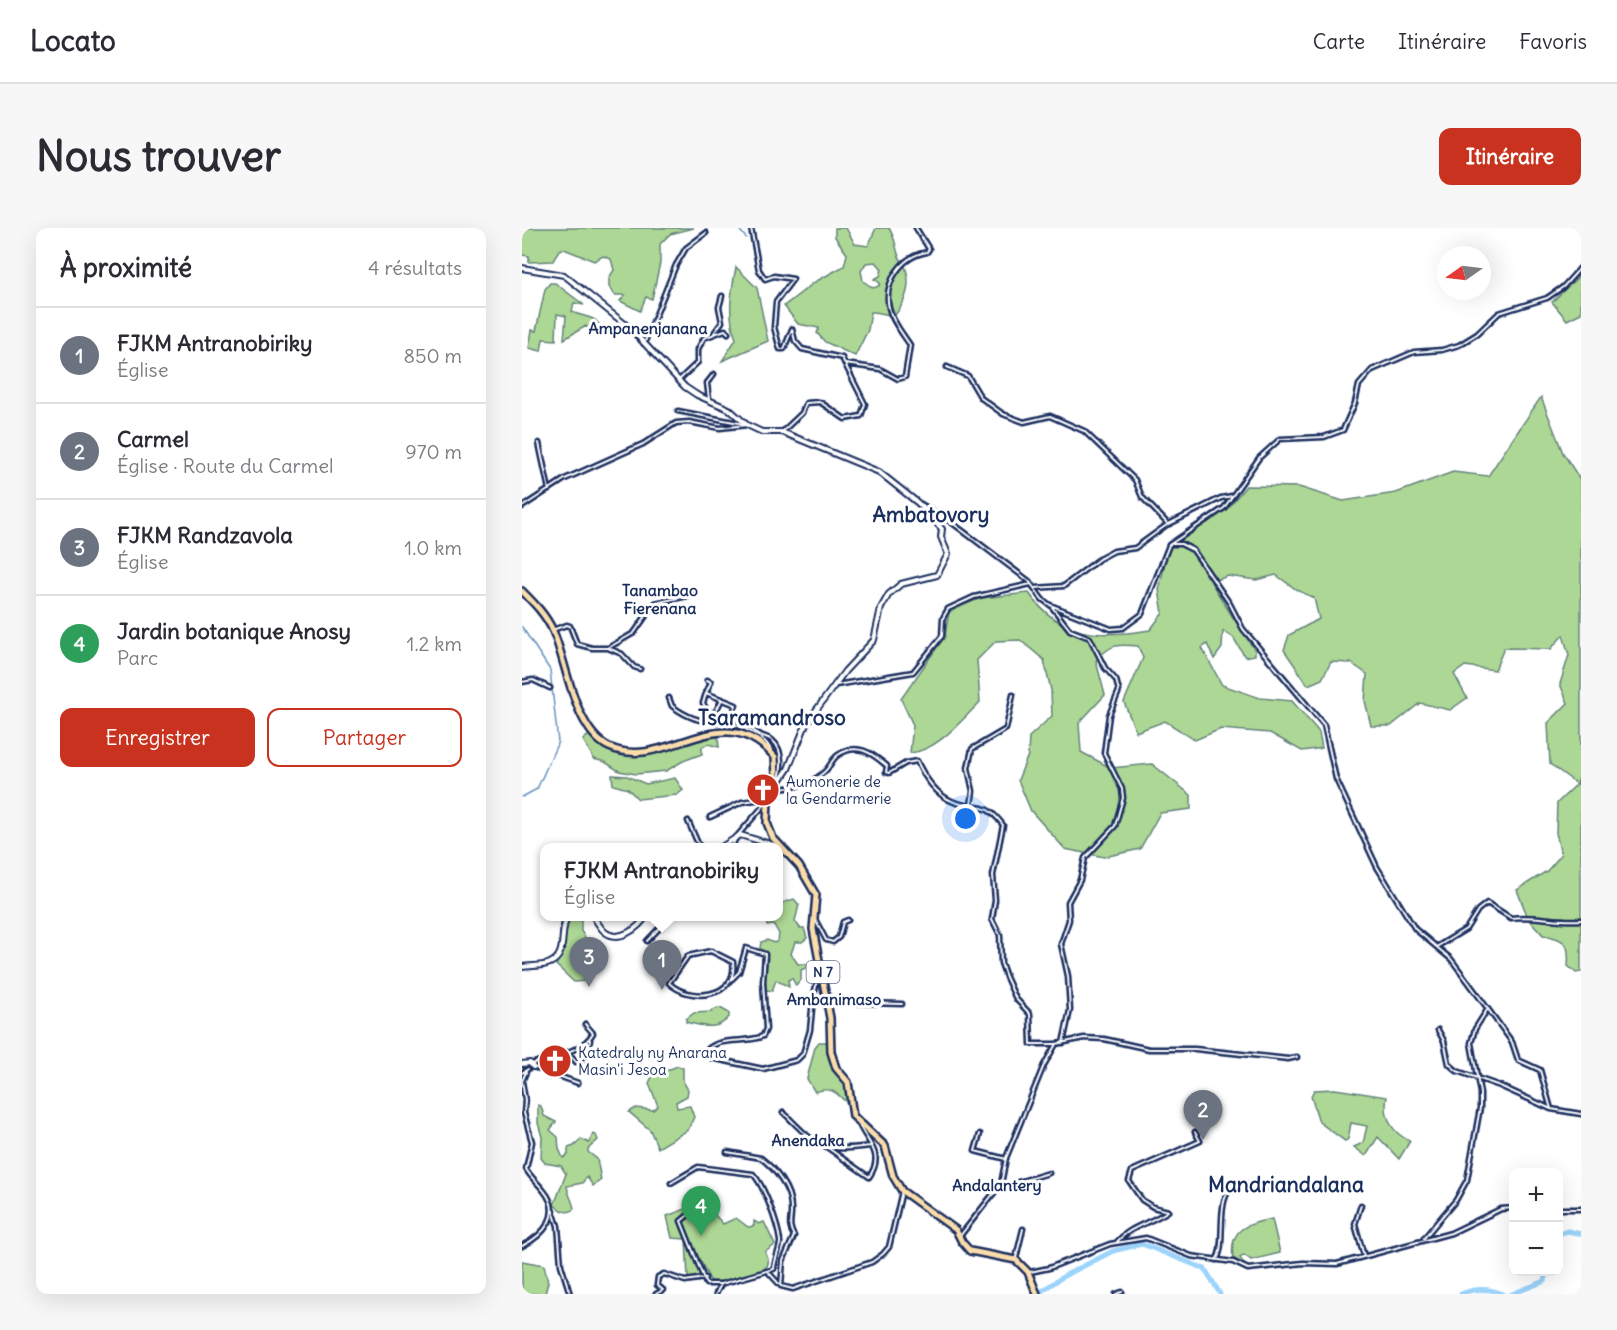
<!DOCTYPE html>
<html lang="fr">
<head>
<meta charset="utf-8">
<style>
  body { margin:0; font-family:Delius,sans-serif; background:#f7f7f7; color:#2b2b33 }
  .controls { position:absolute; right:18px; bottom:18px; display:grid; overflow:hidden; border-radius:12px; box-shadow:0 6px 24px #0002 }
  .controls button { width:54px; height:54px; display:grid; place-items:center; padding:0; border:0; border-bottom:2px solid #e1e1e2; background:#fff; color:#2b2b33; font:30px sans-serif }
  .compass { position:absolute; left:915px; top:18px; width:54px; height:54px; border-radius:50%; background:#fff; box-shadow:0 6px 24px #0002; rotate:256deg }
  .you { position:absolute; left:444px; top:591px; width:21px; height:21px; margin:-15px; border:4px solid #fff; border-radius:50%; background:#1a73e8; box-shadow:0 0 0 9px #1a73e833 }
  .badge { display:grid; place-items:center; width:39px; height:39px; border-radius:50%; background:#c8321e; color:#fff; font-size:20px; font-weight:700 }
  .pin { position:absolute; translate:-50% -50px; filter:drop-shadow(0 2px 3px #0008) }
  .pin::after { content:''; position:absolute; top:32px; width:21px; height:18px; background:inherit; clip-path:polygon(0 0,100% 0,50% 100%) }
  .popup { position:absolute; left:18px; top:615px; width:243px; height:78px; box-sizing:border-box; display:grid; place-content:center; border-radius:12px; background:#fff; filter:drop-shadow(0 2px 4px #0005); font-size:20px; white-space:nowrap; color:#7c7c81 }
  .popup b { font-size:22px; color:#2b2b33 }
  .popup::after { content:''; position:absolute; left:50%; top:100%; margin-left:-12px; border:12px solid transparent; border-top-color:#fff }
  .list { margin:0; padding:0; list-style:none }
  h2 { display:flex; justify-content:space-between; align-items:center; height:78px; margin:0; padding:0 24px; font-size:26px }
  h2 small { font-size:20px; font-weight:400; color:#7c7c81 }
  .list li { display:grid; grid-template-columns:39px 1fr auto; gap:18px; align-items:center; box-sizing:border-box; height:96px; padding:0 24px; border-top:2px solid #e1e1e2 }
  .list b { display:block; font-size:22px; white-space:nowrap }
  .list p { margin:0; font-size:20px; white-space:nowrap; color:#7c7c81 }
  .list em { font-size:20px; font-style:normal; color:#7c7c81 }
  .actions { display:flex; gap:12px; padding:18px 24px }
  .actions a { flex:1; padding:14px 0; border:2px solid #c8321e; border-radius:12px; text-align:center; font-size:21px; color:#c8321e }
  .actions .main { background:#c8321e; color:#fff }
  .map { position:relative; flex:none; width:1059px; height:1066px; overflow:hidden; border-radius:12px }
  header { display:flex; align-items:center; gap:36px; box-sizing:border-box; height:84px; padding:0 30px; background:#fff; border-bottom:2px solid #e1e1e2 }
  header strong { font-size:28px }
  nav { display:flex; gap:33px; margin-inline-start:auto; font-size:21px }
  .intro { display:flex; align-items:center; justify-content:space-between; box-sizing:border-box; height:144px; padding:0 36px }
  h1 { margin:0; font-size:42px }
  .button { padding:15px 27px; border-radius:12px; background:#c8321e; color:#fff; font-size:21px; font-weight:700 }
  main { display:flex; gap:36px; padding:0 36px }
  aside { flex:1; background:#fff; border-radius:12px; box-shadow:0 6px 24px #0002 }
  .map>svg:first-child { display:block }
  .green { fill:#add795; stroke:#64837a; stroke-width:1.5; fill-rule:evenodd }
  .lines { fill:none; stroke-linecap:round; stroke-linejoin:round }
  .stream { stroke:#6891bc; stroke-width:1.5 }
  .river { stroke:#9cd3fb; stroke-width:5 }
  .street-casing { stroke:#1b2f5e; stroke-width:7 }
  .secondary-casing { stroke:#1b2f5e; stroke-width:8 }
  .primary-casing { stroke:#1b2f5e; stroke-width:10 }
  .street { stroke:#fff; stroke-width:2 }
  .secondary { stroke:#fff; stroke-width:4 }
  .primary { stroke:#faddab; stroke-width:5 }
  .labels { text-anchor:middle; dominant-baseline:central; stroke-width:6; stroke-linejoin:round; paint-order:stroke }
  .shield { fill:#fff; stroke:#5f6d8e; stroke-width:1.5 }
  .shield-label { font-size:14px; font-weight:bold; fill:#1b2f5e }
  .poi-label { font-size:15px; fill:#1b2f5e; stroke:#fff; text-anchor:start }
  .neighbourhood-label { font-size:16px; font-weight:bold; fill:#1b2f5e; stroke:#fff }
  .district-label { font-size:21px; font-weight:bold; fill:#1b2f5e; stroke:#fff }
</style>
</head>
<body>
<header>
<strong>Locato</strong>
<nav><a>Carte</a><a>Itinéraire</a><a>Favoris</a></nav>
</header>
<div class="intro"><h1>Nous trouver</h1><a class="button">Itinéraire</a></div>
<main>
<aside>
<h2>À proximité<small>4 résultats</small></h2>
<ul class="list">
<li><span class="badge" style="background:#6b7280">1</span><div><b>FJKM Antranobiriky</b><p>Église</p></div><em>850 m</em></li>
<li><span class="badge" style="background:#6b7280">2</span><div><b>Carmel</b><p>Église · Route du Carmel</p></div><em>970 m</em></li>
<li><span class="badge" style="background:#6b7280">3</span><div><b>FJKM Randzavola</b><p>Église</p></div><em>1.0 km</em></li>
<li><span class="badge" style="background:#2e9e5b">4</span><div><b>Jardin botanique Anosy</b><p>Parc</p></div><em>1.2 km</em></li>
</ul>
<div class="actions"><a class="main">Enregistrer</a><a>Partager</a></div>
</aside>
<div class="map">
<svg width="1059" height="1066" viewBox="0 0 1059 1066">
  <rect width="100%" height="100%" fill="#fff"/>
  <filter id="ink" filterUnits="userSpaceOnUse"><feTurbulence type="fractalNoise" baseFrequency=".0167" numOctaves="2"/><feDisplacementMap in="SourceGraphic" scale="12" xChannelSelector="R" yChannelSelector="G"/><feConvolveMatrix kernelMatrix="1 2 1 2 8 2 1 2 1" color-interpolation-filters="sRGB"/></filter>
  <g filter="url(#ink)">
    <!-- green -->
    <path class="green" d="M0,0H172L148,6L138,16V35L130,71L124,69L118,83L98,73L103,67H93L87,59V50L92,42L89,31L81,28L72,33L42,21L37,22L31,33L7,34V28L0,27Z
      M313,0H324L333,16L346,18L354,0H367C373,10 373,16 376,26C377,30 381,34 383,38C390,55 384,74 373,87C363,88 358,83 349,84L346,102L333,128L303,114L295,105L297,100L276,96L262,78L293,54L322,38L325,26L313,9ZM354,34L360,41L358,48L352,51L358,55L357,58L351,60L341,53L339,43L344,35Z
      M214,39L235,60L246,113L200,133L214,111C205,86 209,65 214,39Z
      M1059,46V85L1045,92L1030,74Z
      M28,55H33L62,77L52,75L50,84C69,92 73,85 83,107L71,106L64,98L42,111L44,88L35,86L34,112L21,111L19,123L7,120L10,102L14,103L23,61Z
      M1019,169L1041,225L1059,253V744L1054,745L1046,738C1048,715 1044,711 1021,707L1006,690L995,662L1025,643L1039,627L1034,605L1035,575L1055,556L1028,536L1026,495L1046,475L1038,456L1047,427L1041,407L1029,421L982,420L973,442L943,438L932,446L945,470L928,482L898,475L869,498H849L843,473L845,446L829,435L809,434L800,451L786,457L762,422L767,407L797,391L792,370L775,362L754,347L734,352L706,348L689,354C703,377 717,400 733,422V427L723,429L711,409L701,403L700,420L692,431L685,416L680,420L700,457L738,470L770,473L797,504L800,520L780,523L748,505L699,501L673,512L643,493L614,504L602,474L621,430L616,418C595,416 588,416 574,433L583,467L557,495L559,524L589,540L630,536L669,567V581L638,585L618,621L582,629L543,621L509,583L496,552L506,527L507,509L530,488L529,462L522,432L498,412L474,413L455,432L458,474C439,493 415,523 388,525L391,497L379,471L423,408L427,383L459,370L507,365C538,410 578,410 628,402L641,385L637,362L646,321L704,282L724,258L777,259L821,273L874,265L931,244L966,248Z
      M68,506C103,542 151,519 193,507L196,509L197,519L186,516L180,519V526L161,533L144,543L114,546L97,543L83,534L72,531L61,512Z
      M90,547L105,548L124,556L153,550L161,562L155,567L116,571L106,561L91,557Z
      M272,671L277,677L273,693L278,700H282L285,710L280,714H273L269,726L276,736H284L286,739L279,742V752L274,758L270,750L266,752L267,759L254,752L250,763L244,762L242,754L246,730L238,720L239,714L245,712L252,715L256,713L257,706L252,697L245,698L244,689L257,688V676Z
      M49,689L59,691V703L63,709L61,718L70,720L61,742L62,753L52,754L34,737C45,721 39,702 49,689Z
      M198,780L207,785V789C196,803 181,798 164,794V791L172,785L190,784V782Z
      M297,814H307C309,840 327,849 327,877C314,865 311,858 293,864L285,851L293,819Z
      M156,838L161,840V853L166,862L165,868L154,874L155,880L168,878L172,889L166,902L136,920L128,902L107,884L114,880L131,882L136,878L127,855L131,847Z
      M813,861L865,869C861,889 870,905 888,913L877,931L856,909L844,928L832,919L841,915L845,898L829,895L826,911L823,913L797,894L789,868L792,862Z
      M16,877L19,878L22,888L34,894L28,902L36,909L37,921L41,930L46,927V920L52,918L59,911L67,915L71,906L74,907L76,912L66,921V924L75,931L79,952L71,958L65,949L60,955L45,958C46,967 51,973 52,981C45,987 38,982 32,977L44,946L39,938L23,935L19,930L20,909L16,895Z
      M166,980L176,990L193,987L201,996L214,990L226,999L232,998V993L237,996L242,994L253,1017L243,1024C245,1028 248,1033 245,1038C237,1049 206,1053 193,1054L188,1052L179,1034L175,1032L182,1050L166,1051L164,1011L150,1010L145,988Z
      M750,991L758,1025L729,1032L722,1027L718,1030L723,1037L711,1030C707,1001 724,996 750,991Z
      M0,1033L22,1037L26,1054L23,1066H0Z"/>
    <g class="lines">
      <!-- stream -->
      <path class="stream" d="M216,0L224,10
        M0,399L28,442L36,514L15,561L0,569"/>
      <!-- river -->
      <path class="river" d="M1036,1006L1046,1003L1059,1006
        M515,1066L542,1048L591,1023L620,1016L683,1041L698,1066
        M939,1066C953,1060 967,1060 981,1066
        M990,1066L1023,1053L1025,1044"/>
      <!-- street casing -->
      <g class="street-casing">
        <path id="street" d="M229,0L237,42L243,51L252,48L271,51L254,74L252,99L258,121H262L270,101L273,113L280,121L320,130L343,176L339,188L323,191L298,174L284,175L280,185L260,204
          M192,105L200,94L197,79L200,68
          M122,116L154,37L164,20L184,5
          M323,136L358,141L376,151L383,149L388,117C380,105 370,93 367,80C361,54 380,28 405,24L407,21L394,0
          M425,139L446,148L459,170L481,186L502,194L528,188L562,203L613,252L620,269L646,296L613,320L592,323L577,331L542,358L513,360
          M157,152L176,134V121L182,110L203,102L206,105
          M187,171L185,155L192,146
          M156,183L222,196
          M17,215L27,262
          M399,276L429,294L507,353L520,371L528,377L589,401L601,400L620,386L647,317L702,280L737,230L758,211L802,209L821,202L833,175L837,157L850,142L892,124L920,122L937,117L955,106L977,85L1025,70L1041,59L1059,39
          M0,279L43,251L121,216L154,195L167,194L198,200L225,197
          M647,296L699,270L710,268
          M650,316H659L671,322L708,376L721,401L802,497L814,551L855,639L893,701L929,731L947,755L990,814L996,832L1018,842L1029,881L1059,886
          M530,379L548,402L568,410L583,440L594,452L597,463L587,487L582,525L600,561L601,570L593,598L563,630L558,652L546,674L547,692L539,716L546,748L548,782L541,815
          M30,402L45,397L48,398L55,416L70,420H86L112,405L133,375L170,367
          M86,420L100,426L112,439L118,441
          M0,454L11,452L28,460
          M314,457L391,444L420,408L421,390L426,381L452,369L509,356
          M184,465L189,454L185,452
          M147,470L150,478C167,491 187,497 208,493
          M193,485L200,471
          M210,489C220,494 229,501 237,506C241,509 246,509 250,512C262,522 260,539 257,552
          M208,493L214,477L184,465L181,475C190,497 242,497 250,525
          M1059,553V554
          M256,558L257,561C272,560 290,555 301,545C308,540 309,532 316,527C335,514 350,525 365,538L364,544L367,545L384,535L395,533C402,549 415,568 432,574C457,583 462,572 481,597L471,647L473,672L470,691L478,707L479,735L484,749L494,771L508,786L509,816H534L522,837L484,930L479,956L438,1008
          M449,577L451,563L446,540L450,521L484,501L491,467
          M188,589L220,574L247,570
          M166,593L178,620
          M216,607L244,575
          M209,620L213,612
          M293,691L304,712L311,714L317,709L321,694L326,692
          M125,713L149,688
          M916,718L944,701L956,682L965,675L989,690C1012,687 1035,694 1059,692
          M189,723L211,734C216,770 168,775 147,755L166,728Z
          M210,751L217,744L224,720L243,726L241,754L244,801L241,808C224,816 201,808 186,821V826L189,830L241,841L275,832L281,826L288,802L291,771L297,745
          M306,774L380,776
          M916,802L922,813L927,836L935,843L978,858L1029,881
          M534,816L562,810L582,811L627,821H673L766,831L775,829
          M46,824L54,834L64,833L68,812
          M10,836C29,828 60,825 71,805L63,796
          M11,839L56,855
          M0,845L6,841
          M261,884C297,920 298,924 349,918
          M458,906L453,923L484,931
          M306,920L347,949C363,926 346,916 337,896
          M205,924L239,930C253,941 269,961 269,980C270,991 265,997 272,1008L261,1033L259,1058
          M149,955L176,939L231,946C242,957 256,997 258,1013C259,1019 252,1032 252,1041L199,1056H184L159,993L170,984
          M479,956L486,957L527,945
          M839,977L833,996L842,1028
          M1036,981H1059
          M31,983L36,998L39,1037L48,1066
          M902,1010L934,972L945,952L958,880V865L949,815L953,801L965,782
          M595,1014C608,998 629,995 646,983L631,979L620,972L607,953L610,943L678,913L673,904
          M0,1018C22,1007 41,986 22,963C16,955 9,950 4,941L10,914L2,885L3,872L0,853L4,844
          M494,1030L501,1001
          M694,1032C704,1022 695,980 706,964C720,943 747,971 763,956
          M508,1044L527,1040L588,1016L624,1010L669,1028L711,1034L726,1041L781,1035L815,1036L929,1005L979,981L992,980
          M247,1045L259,1058L271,1061L350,1034L361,1026L367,1019L380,963
          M134,1066L141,1062L135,1057L136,1049L142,1046L163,1053L183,1050
          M194,1066L199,1056
          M594,1066L600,1064"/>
      </g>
      <!-- secondary casing -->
      <g class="secondary-casing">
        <path id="secondary" d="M0,40L42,47L108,100L163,159L175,167L207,181L225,197L240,204H260L357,244L396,275L420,301L419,309L426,326L415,347L379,356L367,366L359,380L352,412L323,443L284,496L266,541L250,565
          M198,620L218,607L258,619
          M71,688C75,693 78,700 83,704C97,715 117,700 124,688
          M0,739C9,737 20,739 28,735C47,727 36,702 46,688
          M0,836L8,835L11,839"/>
      </g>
      <!-- primary casing -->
      <g class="primary-casing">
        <path id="primary" d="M0,363C12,375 24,387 31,403C45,435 52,502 87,519C145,545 198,466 253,529L254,548L246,573L245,595L251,610L277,638L294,667L291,701L308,790L309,824L314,840L326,854L331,888L363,918L371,948L380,963L434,1002L440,1014L448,1023L494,1032L506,1044L515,1066"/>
      </g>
      <!-- street -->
      <use href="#street" class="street"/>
      <!-- secondary -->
      <use href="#secondary" class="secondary"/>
      <!-- primary -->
      <use href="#primary" class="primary"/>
    </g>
  </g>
  <!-- icons -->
  <defs>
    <g id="church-disc" transform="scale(1.725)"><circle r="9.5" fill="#c8321e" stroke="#fff"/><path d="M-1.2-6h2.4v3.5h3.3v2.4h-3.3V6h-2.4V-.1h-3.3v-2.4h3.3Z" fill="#fff"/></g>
  </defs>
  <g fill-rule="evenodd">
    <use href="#church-disc" x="241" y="562"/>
    <use href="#church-disc" x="33" y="833"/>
  </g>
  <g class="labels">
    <!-- shield labels -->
    <rect class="shield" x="284.5" y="733" width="33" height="22" rx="4.5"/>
    <g class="shield-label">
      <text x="301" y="744">N 7</text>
    </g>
    <!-- poi labels -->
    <g class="poi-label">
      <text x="264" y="553">Aumonerie de<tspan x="264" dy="17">la Gendarmerie</tspan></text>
      <text x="56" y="824">Katedraly ny Anarana<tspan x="56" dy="17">Masin'i Jesoa</tspan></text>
    </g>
    <!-- neighbourhood labels -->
    <g class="neighbourhood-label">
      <text x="126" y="100">Ampanenjanana</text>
      <text x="138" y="362">Tanambao<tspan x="138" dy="18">Fierenana</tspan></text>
      <text x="312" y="771">Ambanimaso</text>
      <text x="286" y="912">Anendaka</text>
      <text x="475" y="957">Andalantery</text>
    </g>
    <!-- district labels -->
    <g class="district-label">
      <text x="409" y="286">Ambatovory</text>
      <text x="250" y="489">Tsaramandroso</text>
      <text x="764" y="956">Mandriandalana</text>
    </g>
  </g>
</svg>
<div class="controls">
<button>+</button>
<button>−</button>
</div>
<svg class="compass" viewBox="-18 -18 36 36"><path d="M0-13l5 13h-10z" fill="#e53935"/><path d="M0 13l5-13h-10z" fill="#7c7c81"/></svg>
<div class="you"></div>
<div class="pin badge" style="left:140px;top:762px;background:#6b7280">1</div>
<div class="popup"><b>FJKM Antranobiriky</b>Église</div>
<div class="pin badge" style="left:681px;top:912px;background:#6b7280">2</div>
<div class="pin badge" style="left:67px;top:759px;background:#6b7280">3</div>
<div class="pin badge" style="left:179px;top:1008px;background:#2e9e5b">4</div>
</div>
</main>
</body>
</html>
